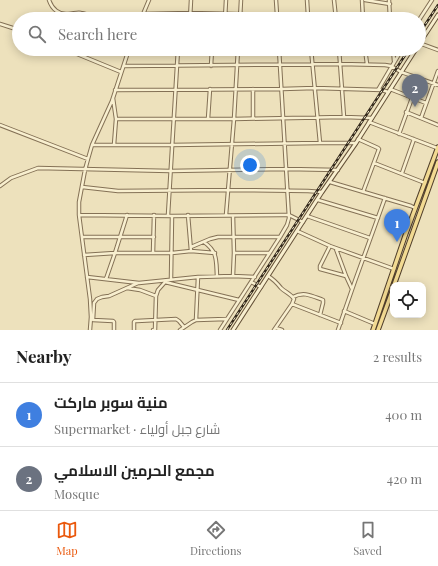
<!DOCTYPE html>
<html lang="en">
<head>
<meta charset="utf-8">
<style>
  body { margin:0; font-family:"Playfair Display",Cairo,serif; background:#f6f6f6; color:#222 }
  .controls { position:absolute; right:12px; bottom:12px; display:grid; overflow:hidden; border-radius:8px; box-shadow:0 2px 10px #0003 }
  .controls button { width:36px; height:36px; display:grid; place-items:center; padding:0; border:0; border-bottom:1px solid #e0e0e0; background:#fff; color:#222; font:20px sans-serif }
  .you { position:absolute; left:250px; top:165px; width:14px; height:14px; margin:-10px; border:3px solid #fff; border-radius:50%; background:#1a73e8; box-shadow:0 0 0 6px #1a73e833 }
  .badge { display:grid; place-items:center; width:26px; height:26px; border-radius:50%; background:#ea580c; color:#fff; font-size:13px; font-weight:700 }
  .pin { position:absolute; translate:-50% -33px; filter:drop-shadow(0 1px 2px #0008) }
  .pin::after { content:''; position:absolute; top:21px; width:14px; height:12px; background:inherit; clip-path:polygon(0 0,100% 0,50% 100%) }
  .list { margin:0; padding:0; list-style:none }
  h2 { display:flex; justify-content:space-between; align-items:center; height:52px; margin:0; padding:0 16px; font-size:17px }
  h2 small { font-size:13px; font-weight:400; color:#767676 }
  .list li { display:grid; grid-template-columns:26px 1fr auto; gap:12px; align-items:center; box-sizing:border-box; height:64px; padding:0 16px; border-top:1px solid #e0e0e0 }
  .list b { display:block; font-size:15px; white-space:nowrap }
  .list p { margin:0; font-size:13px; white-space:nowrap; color:#767676 }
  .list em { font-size:13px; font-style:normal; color:#767676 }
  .icon { flex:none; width:22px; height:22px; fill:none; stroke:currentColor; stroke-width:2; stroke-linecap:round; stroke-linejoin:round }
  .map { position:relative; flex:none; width:438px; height:330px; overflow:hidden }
  .search { position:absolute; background:#fff; box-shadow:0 2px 10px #0003; left:12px; right:12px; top:12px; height:44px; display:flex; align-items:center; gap:10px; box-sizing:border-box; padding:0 14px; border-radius:22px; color:#767676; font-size:15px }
  .sheet { height:180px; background:#fff }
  nav { display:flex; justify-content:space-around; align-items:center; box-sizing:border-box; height:56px; border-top:1px solid #e0e0e0; background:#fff; font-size:11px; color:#767676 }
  nav a { display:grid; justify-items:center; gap:2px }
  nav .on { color:#ea580c }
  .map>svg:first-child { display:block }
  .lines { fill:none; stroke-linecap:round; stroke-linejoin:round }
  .street-casing { stroke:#847156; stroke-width:4.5 }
  .secondary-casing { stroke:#665239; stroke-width:5 }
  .primary-casing { stroke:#513f2b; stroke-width:5.5 }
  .street { stroke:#f8efcf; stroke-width:2.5 }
  .secondary { stroke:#f8efcf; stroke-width:3 }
  .primary { stroke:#f2da92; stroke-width:3.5 }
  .rail-casing { stroke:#33281b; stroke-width:2.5 }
  .rail { stroke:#f5ebcb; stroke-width:1; stroke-dasharray:3; stroke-linecap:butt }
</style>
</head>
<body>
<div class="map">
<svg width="438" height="330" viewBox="0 0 438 330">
  <rect width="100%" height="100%" fill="#ede1bc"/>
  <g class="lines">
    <!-- street casing -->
    <g class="street-casing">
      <path id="street" d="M49,0C52,9 59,15 68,14C73,14 77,12 81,13C88,14 94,17 100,19
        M334,0L336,19
        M362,0L363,19
        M365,0L390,4
        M389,0L390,19
        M143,14L190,13L277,15L276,0
        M141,19L149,0
        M190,19L191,0
        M225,19L226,0
        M240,19L241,0
        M256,19V15
        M277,19V15L308,16L307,0
        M308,19V16L390,19
        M419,20L432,0
        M0,24L19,30
        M419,43L438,50
        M65,49L121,72
        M311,49L320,143
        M339,49L344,117
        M365,49L367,64
        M393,49L394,61
        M124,66L340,64L385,65L391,66L401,72L438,85
        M211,66L212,49
        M253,89V118
        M390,89L426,103
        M115,90L282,89L315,88L382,90L388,92
        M378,90L402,49
        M113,98L116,119L114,145
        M406,112L438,125
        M421,118L438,71
        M116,119H234L344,117L372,118
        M208,119L210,89
        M369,122L437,148
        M0,125L88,159
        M399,134L412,98
        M358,139L378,148L379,149L363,192
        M92,145H172L320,143H356
        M374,163L425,183
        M402,173L414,139
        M330,182L411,206L415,208
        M0,186L11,178L38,168L170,171L287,169L338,170
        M82,187L118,191L228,190L308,191L322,192
        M318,200L378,218
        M79,215L172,216L282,215H289L303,222
        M168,215L178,49
        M188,215L191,251
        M226,215L234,119L238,49
        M233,216L234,253L233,276
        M307,216L370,238
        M297,231L330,246L394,269
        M82,237H154
        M204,242C218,252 216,261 217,276
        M330,246L320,266V269L346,276
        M191,247L210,239L218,237H280
        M336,249L346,276L352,289
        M153,253L154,215
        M234,253H269
        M84,255L115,253H172L191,251L215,253
        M268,276C273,279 277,283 281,288C285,292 291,294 294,299L292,304L274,330
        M87,277L139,283L198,277L233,276L255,277
        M106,279L115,253L127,215
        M171,279L172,216
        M165,282L239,300
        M251,282L261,287
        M127,288L140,290L156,296
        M293,297C304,291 312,296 323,300V303L320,315
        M292,304L341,323
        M344,311L375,324
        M93,320L94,303L97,299L102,297L109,296L138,283
        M93,320L113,321L114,322V330
        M196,320L198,277
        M276,328L282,330
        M90,330L91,317L90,299L79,215V202L85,170L88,159L92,145L112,101L129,49
        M134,330V322L135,321H137L176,319L179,321L184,327
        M153,330H155L156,296L158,290L166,281
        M180,330L192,322L196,320L226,319
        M220,330L280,237L287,225L289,218L279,49
        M338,330L355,281L385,198"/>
    </g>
    <!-- secondary casing -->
    <g class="secondary-casing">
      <path id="secondary" d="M419,44L438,15
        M233,330L322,192L356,143L416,49"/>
    </g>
    <!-- primary casing -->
    <g class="primary-casing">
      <path id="primary" d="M394,285L438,162
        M373,330L405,236L438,147
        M378,330L393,289"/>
    </g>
    <!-- street -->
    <use href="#street" class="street"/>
    <!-- secondary -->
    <use href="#secondary" class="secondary"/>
    <!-- primary -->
    <use href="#primary" class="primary"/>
    <!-- rail casing -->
    <g class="rail-casing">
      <path id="rail" d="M419,34L438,5
        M227,330L409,49"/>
    </g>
    <!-- rail -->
    <use href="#rail" class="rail"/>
  </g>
</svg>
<div class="controls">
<button><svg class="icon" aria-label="locate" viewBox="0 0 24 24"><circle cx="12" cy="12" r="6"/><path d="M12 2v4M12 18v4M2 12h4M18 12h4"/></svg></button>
</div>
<div class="you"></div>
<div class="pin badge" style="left:397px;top:242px;background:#3f7fe0">1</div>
<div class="pin badge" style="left:415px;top:107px;background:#6b7280">2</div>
<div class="search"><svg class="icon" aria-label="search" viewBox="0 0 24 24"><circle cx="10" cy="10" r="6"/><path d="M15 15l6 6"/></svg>Search here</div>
</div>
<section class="sheet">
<h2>Nearby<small>2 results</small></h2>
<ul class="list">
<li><span class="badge" style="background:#3f7fe0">1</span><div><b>منية سوبر ماركت</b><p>Supermarket · شارع جبل أولياء</p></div><em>400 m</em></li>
<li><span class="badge" style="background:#6b7280">2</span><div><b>مجمع الحرمين الاسلامي</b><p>Mosque</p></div><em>420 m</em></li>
</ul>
</section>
<nav>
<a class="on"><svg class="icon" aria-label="map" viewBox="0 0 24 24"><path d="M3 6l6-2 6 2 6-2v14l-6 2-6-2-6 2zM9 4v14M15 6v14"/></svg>Map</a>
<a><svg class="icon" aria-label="directions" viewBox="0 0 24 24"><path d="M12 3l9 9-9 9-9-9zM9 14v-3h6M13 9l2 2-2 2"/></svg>Directions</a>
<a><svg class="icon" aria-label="saved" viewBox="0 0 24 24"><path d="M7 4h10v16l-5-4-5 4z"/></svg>Saved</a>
</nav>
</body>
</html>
